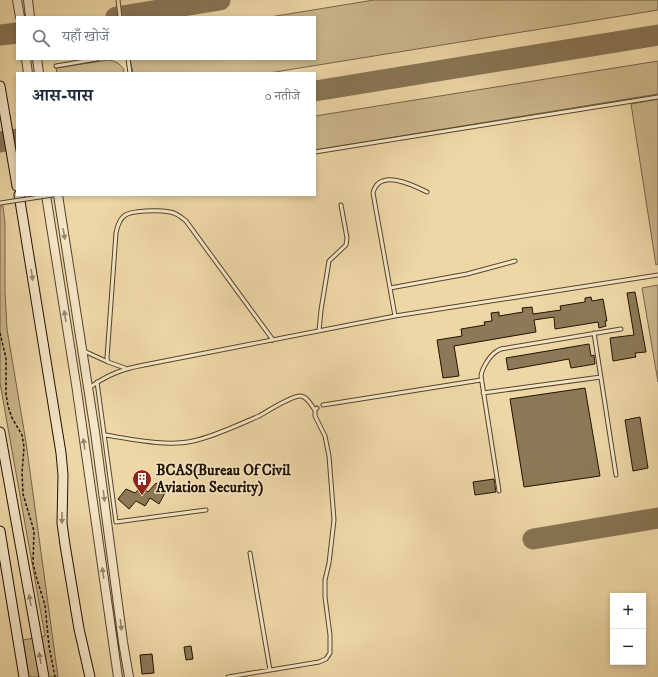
<!DOCTYPE html>
<html lang="hi">
<head>
<meta charset="utf-8">
<style>
  body { margin:0; font-family:"IM FELL DW Pica","Noto Serif Devanagari",serif; background:#f2f2f3; color:#1f2937 }
  .controls { position:absolute; right:12px; bottom:12px; display:grid; overflow:hidden; border-radius:0px; box-shadow:0 2px 6px #0003 }
  .controls button { width:36px; height:36px; display:grid; place-items:center; padding:0; border:0; border-bottom:1px solid #e0e1e3; background:#fff; color:#1f2937; font:20px sans-serif }
  .list { margin:0; padding:0; list-style:none }
  h2 { display:flex; justify-content:space-between; align-items:center; height:52px; margin:0; padding:0 16px; font-size:17px }
  h2 small { font-size:13px; font-weight:400; color:#747a83 }
  .icon { flex:none; width:22px; height:22px; fill:none; stroke:currentColor; stroke-width:2; stroke-linecap:round; stroke-linejoin:round }
  .map { position:relative; flex:none; width:658px; height:677px; overflow:hidden }
  .search { position:absolute; background:#fff; box-shadow:0 2px 6px #0003; left:16px; top:16px; width:300px; height:44px; display:flex; align-items:center; gap:10px; box-sizing:border-box; padding:0 14px; border-radius:0px; color:#747a83; font-size:15px }
  .panel { position:absolute; background:#fff; box-shadow:0 2px 6px #0003; left:16px; top:72px; width:300px; height:124px; border-radius:0px }
  .map>svg:first-child { display:block }
  .green { fill:#cbb68b; stroke:#766446 }
  .lines { fill:none; stroke-linecap:round; stroke-linejoin:round }
  .taxiway { stroke:#887554; stroke-width:21 }
  .building { fill:#8c7957; stroke:#221300 }
  .service-casing { stroke:#55442a; stroke-width:5 }
  .tertiary-casing { stroke:#55442a; stroke-width:10 }
  .secondary-casing { stroke:#221300; stroke-width:11 }
  .path { stroke:#221300; stroke-width:1.5; stroke-dasharray:3 2; stroke-linecap:butt }
  .service { stroke:#f4e5c6; stroke-width:3 }
  .tertiary { stroke:#f4e5c6; stroke-width:8 }
  .secondary { stroke:#f4e5c6; stroke-width:9 }
  .service-bridge-casing { stroke:#55442a; stroke-width:5; stroke-linecap:butt }
  .service-bridge { stroke:#f4e5c6; stroke-width:3 }
  .oneway { fill:#96866d }
  .labels { text-anchor:middle; dominant-baseline:central; stroke-width:3; stroke-linejoin:round; paint-order:stroke }
  .poi-label { font-size:15px; font-weight:bold; fill:#221300; stroke:#f4e5c6; text-anchor:start }
</style>
</head>
<body>
<div class="map">
<svg width="658" height="677" viewBox="0 0 658 677">
  <rect width="100%" height="100%" fill="#eed7a7"/>
  <filter id="stains"><feTurbulence type="fractalNoise" baseFrequency=".005" numOctaves="4"/><feColorMatrix values="0 0 0 0 .2 0 0 0 0 .09 0 0 0 0 .02 0 0 0 .5 -.17"/></filter>
  <radialGradient id="worn" r=".72"><stop offset=".6" stop-color="#630" stop-opacity="0"/><stop offset="1" stop-color="#630" stop-opacity=".3"/></radialGradient>
  <!-- green -->
  <path class="green" d="M374,0H658V10L269,73H133L130,59H315V17H270Z
    M108,60C115,61 120,63 124,70L123,73H57L56,68Z
    M658,61V94L315,150V116Z
    M658,99V264L656,265L631,104Z
    M0,206H3L5,224V292L7,329L26,442L58,677H29L23,640L45,636L0,383Z
    M658,285V382L642,288Z"/>
  <g class="lines">
    <!-- taxiway -->
    <path class="taxiway" d="M116,17L220,0
      M0,35L17,33
      M315,91L658,35
      M0,142L17,139
      M533,539L658,518"/>
  </g>
  <!-- building -->
  <path class="building" d="M635,292L646,352L635,353L636,357L613,361L610,338L634,335L627,293Z
    M591,297L592,301L603,299L607,321H605L606,326L599,328L598,322L555,329L554,317L534,320L536,332L454,346L459,376L443,378L437,340L462,336L461,329L485,325L484,322L492,321L491,313L499,312V316L523,312L522,308L532,307L533,314L561,310L560,306L585,302V298Z
    M589,344L591,356L594,355L595,364L571,368L569,359L508,370L506,358Z
    M585,388L600,476L524,487L510,399Z
    M640,417L648,468L633,471L625,420Z
    M494,479L496,492L475,495L473,482Z
    M156,483L166,491L159,504L150,498L145,506L136,501L129,509L118,499L126,489L135,493L141,487L148,492Z
    M191,646L193,659L186,660L184,647Z
    M152,654L154,673L142,674L140,655Z"/>
  <g class="lines">
    <!-- service casing -->
    <g class="service-casing">
      <path id="service" d="M118,0L120,17
        M128,59L130,73
        M56,66L97,59
        M315,152L658,97
        M390,288L467,274L515,261
        M395,316L373,193C379,168 413,185 427,192
        M319,331L321,310L329,261L346,245L347,238L341,205
        M594,333L616,475
        M84,351L108,362
        M125,368L108,362L107,358L116,233C117,228 119,220 124,216C131,210 160,210 170,212C177,213 181,217 186,221L273,340
        M97,382L116,522L206,510
        M89,388C107,375 122,369 144,365L395,316L658,275
        M483,393L601,377
        M323,405L481,380
        M105,435C131,439 167,447 193,441C213,437 240,424 259,416C268,411 291,396 300,396C307,396 311,405 315,410
        M499,491L481,376C482,368 490,355 497,351C500,349 504,348 507,348L621,329
        M250,553L270,670
        M228,677L319,662L326,659L330,653V635L325,597V580L329,563L334,520L329,456L325,436L315,416V410L317,408"/>
    </g>
    <!-- tertiary casing -->
    <g class="tertiary-casing">
      <path id="tertiary" d="M17,0L20,17
        M28,0L30,17
        M26,59L28,73
        M37,59L39,73
        M46,195L76,384L118,677
        M58,195L95,432L123,642L129,677"/>
    </g>
    <!-- secondary casing -->
    <g class="secondary-casing">
      <path id="secondary" d="M0,86L17,186
        M19,195L61,453L63,475L62,523L65,545L79,629L90,677
        M0,432L44,677
        M0,531L24,677"/>
    </g>
    <!-- path -->
    <path class="path" d="M0,333L6,358V394L8,406L12,418L22,435L24,447L22,473L23,494L34,531L33,563L36,576L45,605L49,646L55,677"/>
    <!-- service -->
    <use href="#service" class="service"/>
    <!-- tertiary -->
    <use href="#tertiary" class="tertiary"/>
    <!-- secondary -->
    <use href="#secondary" class="secondary"/>
    <!-- service-bridge casing -->
    <g class="service-bridge-casing">
      <path id="service-bridge" d="M0,203L53,195"/>
    </g>
    <!-- service-bridge -->
    <use href="#service-bridge" class="service-bridge"/>
  </g>
  <!-- one-way arrows -->
  <defs><path id="oneway-solid" d="M-6-.8H1V-3.2L6.5 0L1 3.2V.8H-6Z"/></defs>
  <g class="oneway">
    <use href="#oneway-solid" transform="translate(64 234) rotate(81)"/>
    <use href="#oneway-solid" transform="translate(32 275) rotate(81)"/>
    <use href="#oneway-solid" transform="translate(65 316) rotate(-99)"/>
    <use href="#oneway-solid" transform="translate(84 444) rotate(-98)"/>
    <use href="#oneway-solid" transform="translate(104 496) rotate(82)"/>
    <use href="#oneway-solid" transform="translate(62 518) rotate(90)"/>
    <use href="#oneway-solid" transform="translate(103 573) rotate(-98)"/>
    <use href="#oneway-solid" transform="translate(30 600) rotate(-100)"/>
    <use href="#oneway-solid" transform="translate(121 625) rotate(83)"/>
    <use href="#oneway-solid" transform="translate(40 658) rotate(-100)"/>
  </g>
  <!-- icons -->
  <defs>
    <g id="building-pin" transform="scale(1)"><path d="M0 17L-7.5 6A9.5 9.5 0 1 1 7.5 6Z" fill="#8f2418" stroke="#f4e5c6"/><path d="M-4-6H4V6H1V3H-1V6H-4ZM-2.5-4.3h1.7v1.8h-1.7ZM.8-4.3h1.7v1.8H.8ZM-2.5-1h1.7V.8h-1.7ZM.8-1h1.7V.8H.8Z" fill="#fff"/></g>
  </defs>
  <g fill-rule="evenodd">
    <use href="#building-pin" x="142" y="479"/>
  </g>
  <g class="labels">
    <!-- poi labels -->
    <g class="poi-label">
      <text x="156" y="470">BCAS(Bureau Of Civil<tspan x="156" dy="17">Aviation Security)</tspan></text>
    </g>
  </g>
  <rect width="100%" height="100%" filter="url(#stains)"/>
  <rect width="100%" height="100%" fill="url(#worn)"/>
</svg>
<div class="controls">
<button>+</button>
<button>−</button>
</div>
<div class="search"><svg class="icon" aria-label="search" viewBox="0 0 24 24"><circle cx="10" cy="10" r="6"/><path d="M15 15l6 6"/></svg>यहाँ खोजें</div>
<section class="panel">
<h2>आस-पास<small>0 नतीजे</small></h2>
<ul class="list">
</ul>
</section>
</div>
</body>
</html>
